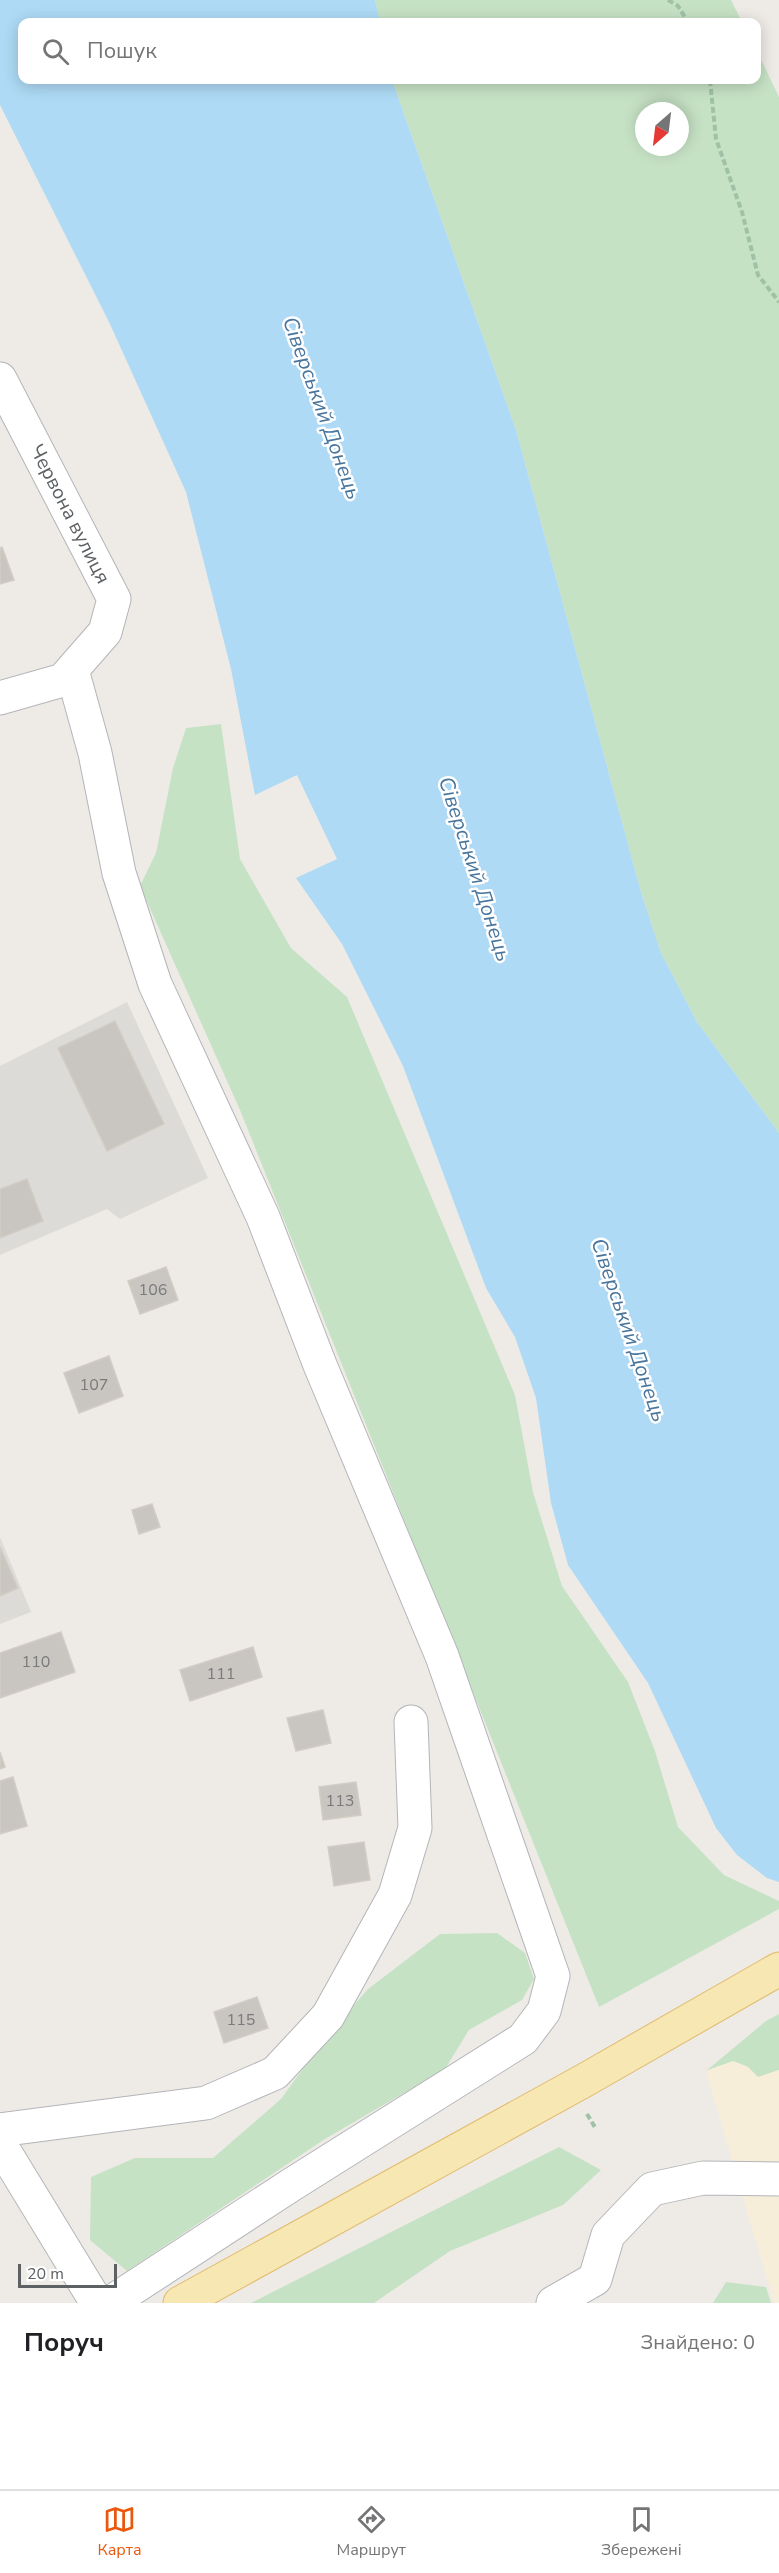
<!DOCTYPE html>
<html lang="uk">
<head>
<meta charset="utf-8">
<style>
  body { margin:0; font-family:"Nunito Sans",sans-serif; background:#f6f6f6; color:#202124 }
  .compass { position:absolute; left:635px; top:102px; width:54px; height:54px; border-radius:50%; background:#fff; box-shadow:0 3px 15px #0003; rotate:208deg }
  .scale { position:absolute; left:18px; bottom:15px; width:99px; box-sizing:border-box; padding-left:6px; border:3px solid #5d6164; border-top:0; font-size:16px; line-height:21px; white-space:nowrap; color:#5d6164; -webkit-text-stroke:4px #fff; paint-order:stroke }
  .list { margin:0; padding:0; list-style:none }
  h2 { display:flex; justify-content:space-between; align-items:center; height:78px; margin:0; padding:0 24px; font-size:26px }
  h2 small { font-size:20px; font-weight:400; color:#757577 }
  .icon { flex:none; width:33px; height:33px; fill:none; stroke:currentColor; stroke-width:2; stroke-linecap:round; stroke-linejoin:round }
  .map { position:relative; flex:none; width:779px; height:2303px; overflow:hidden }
  .search { position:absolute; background:#fff; box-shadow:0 3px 15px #0003; left:18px; right:18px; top:18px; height:66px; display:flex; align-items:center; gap:15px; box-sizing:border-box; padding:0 21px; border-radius:12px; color:#757577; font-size:22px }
  .sheet { height:186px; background:#fff }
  nav { display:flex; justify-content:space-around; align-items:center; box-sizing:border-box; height:84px; border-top:2px solid #e0e0e0; background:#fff; font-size:16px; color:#757577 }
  nav a { display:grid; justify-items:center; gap:3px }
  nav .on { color:#ea580c }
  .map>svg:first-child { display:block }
  .industrial { fill:#dddbd8 }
  .green { fill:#c6e2c5; fill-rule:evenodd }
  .sand { fill:#f6eed8 }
  .water { fill:#aedaf5 }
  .building { fill:#c9c6c2; stroke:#d2cdc4; stroke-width:1.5 }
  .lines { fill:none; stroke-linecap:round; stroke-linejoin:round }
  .minor-casing { stroke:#b3b5b9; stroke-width:35 }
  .major-casing { stroke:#e1ba6b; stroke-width:35 }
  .path { stroke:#9fc2a7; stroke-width:4; stroke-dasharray:6 3; stroke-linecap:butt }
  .minor { stroke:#fff; stroke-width:33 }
  .major { stroke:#f6e7b3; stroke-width:33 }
  .labels { text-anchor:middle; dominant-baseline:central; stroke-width:5; stroke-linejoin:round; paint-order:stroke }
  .number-label { font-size:16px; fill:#787a7c }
  .street-label { font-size:20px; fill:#5d6164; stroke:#fff }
  .water-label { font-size:21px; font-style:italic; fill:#4a769d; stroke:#fff }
</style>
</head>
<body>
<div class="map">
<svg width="779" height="2303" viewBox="0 0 779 2303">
  <rect width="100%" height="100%" fill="#eeebe6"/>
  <!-- industrial -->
  <path class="industrial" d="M127,1002L208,1178L120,1219L107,1209L0,1255V1066Z
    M0,1537L31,1612L0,1624Z"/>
  <!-- green -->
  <path class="green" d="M375,0H731L742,22H380Z
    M757,51L779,97V1133L697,1022L661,953L641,892L516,430L392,80H756ZM644,111H680V147H644Z
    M221,724L240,859L291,948L347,997L515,1395L533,1492L562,1586L628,1682L655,1751L678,1827L724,1875L779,1901V1909L599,2007L240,1110L140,886L156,853L173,768L186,728Z
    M497,1933L525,1953L534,1979L522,2000L469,2030L445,2069L325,2139L127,2271L90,2240L91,2177L135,2158H213L281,2099L325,2038L368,1989L440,1934Z
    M779,2014V2070L758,2078C739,2056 730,2062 706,2071L766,2021Z
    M559,2147L601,2170L563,2205L450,2251L374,2303H251Z
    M726,2282L766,2287L771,2303H713Z"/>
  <!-- sand -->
  <path class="sand" d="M733,2061L748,2067L758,2077L779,2070V2303H774L706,2071Z"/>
  <!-- water -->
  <path class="water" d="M0,0H375L380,22H22V80H392L516,430L641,892L661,953L697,1022L779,1133V1882L767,1878L737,1855L716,1828L648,1683L568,1565L551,1503L536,1398L515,1337L486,1288L403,1066L342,944L296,878L337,859L297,775L255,795L231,669L186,492L109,322L0,105Z"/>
  <!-- building -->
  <path class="building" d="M2,547L14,580L0,584V548Z
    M115,1021L164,1124L107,1151L58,1048Z
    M27,1179L43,1221L0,1238V1189Z
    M166,1267L178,1300L140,1314L128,1281Z
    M109,1356L123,1396L79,1413L64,1373Z
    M152,1504L160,1527L139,1534L132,1510Z
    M0,1547L18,1588L0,1596Z
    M61,1632L75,1672L0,1698V1653Z
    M253,1647L262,1677L190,1701L180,1670Z
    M323,1710L331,1743L296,1751L287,1718Z
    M0,1752L5,1767L0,1769Z
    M13,1777L27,1826L0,1834V1781Z
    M356,1782L361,1815L323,1820L319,1787Z
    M364,1842L370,1880L334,1886L328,1847Z
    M257,1997L268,2028L224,2043L214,2012Z"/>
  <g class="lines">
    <!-- minor casing -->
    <g class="minor-casing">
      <path id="minor" d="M0,379L114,599L105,632L63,680L0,698
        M72,670L95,753L119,873L155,984L263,1217L320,1365L442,1656L553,1976L544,2011L523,2039L291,2185L110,2303
        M0,2130L206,2103L275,2073L328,2016L395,1895L415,1828L411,1722
        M0,2144L97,2303
        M553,2303L595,2279L608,2235L652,2189L703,2178L779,2179"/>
    </g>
    <!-- major casing -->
    <g class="major-casing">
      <path id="major" d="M180,2303L585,2080L779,1969"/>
    </g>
    <!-- path -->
    <path class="path" d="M668,0L678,6L688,22
      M710,80L716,139L742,212L758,275L779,302
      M587,2114L596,2129"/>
    <!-- minor -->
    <use href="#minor" class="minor"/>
    <!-- major -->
    <use href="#major" class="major"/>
  </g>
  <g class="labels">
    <!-- number labels -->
    <g class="number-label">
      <text x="153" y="1290">106</text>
      <text x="94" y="1385">107</text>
      <text x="36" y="1662">110</text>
      <text x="221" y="1674">111</text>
      <text x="340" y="1801">113</text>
      <text x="241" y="2020">115</text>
    </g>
    <!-- street labels -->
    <g class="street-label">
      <text transform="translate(70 514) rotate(63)">Червона вулиця</text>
    </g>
    <!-- water labels -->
    <g class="water-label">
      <text transform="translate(322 408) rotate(70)">Сіверський Донець</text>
      <text transform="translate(475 869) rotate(72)">Сіверський Донець</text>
      <text transform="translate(629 1330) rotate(71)">Сіверський Донець</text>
    </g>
  </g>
</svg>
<svg class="compass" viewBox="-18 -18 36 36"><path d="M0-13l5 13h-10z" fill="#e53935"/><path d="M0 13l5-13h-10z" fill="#757577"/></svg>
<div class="scale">20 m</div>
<div class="search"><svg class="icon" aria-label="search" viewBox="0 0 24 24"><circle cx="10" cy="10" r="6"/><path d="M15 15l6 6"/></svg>Пошук</div>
</div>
<section class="sheet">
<h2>Поруч<small>Знайдено: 0</small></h2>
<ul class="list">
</ul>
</section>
<nav>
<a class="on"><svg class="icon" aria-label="map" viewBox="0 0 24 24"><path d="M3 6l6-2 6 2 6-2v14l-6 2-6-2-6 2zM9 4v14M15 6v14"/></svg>Карта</a>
<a><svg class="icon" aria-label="directions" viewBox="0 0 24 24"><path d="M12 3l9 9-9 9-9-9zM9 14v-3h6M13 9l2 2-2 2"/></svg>Маршрут</a>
<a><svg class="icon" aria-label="saved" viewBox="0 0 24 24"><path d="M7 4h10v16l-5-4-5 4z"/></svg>Збережені</a>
</nav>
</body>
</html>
